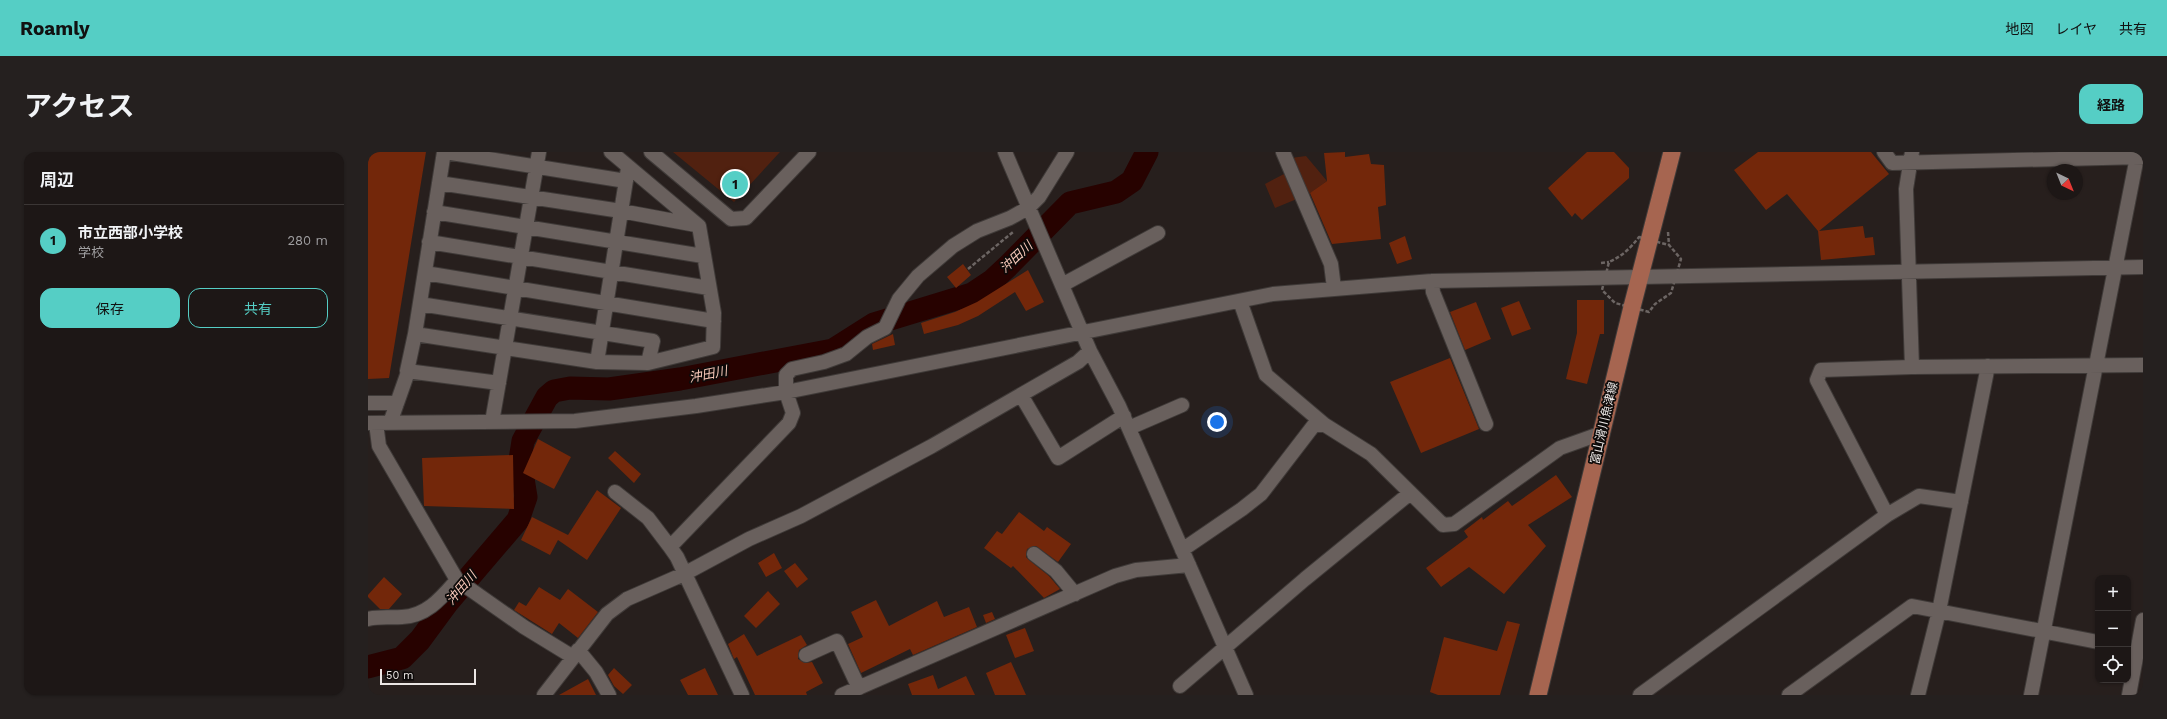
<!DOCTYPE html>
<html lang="ja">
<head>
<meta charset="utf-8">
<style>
  body { margin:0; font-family:"Work Sans","Noto Sans JP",sans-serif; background:#25201f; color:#f1f3f6 }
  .controls { position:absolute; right:12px; bottom:12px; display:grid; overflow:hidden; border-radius:8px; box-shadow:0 1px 3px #0004 }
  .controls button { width:36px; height:36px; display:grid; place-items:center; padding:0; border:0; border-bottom:1px solid #3b3635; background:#1d1716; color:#f1f3f6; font:20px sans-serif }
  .compass { position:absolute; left:1679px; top:12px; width:36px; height:36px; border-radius:50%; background:#1d1716; box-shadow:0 1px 3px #0004; rotate:137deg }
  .scale { position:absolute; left:12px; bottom:10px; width:96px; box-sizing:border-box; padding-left:4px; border:2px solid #ebe6e4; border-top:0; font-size:11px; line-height:14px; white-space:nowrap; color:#ebe6e4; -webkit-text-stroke:3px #0d0a09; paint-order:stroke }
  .you { position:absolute; left:849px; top:270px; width:14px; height:14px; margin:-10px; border:3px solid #fff; border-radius:50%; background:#1a73e8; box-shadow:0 0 0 6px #1a73e833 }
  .badge { display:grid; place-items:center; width:26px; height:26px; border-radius:50%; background:#55cec5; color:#111; font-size:13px; font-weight:700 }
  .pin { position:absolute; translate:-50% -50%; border:2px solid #fff; box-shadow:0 1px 4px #0006 }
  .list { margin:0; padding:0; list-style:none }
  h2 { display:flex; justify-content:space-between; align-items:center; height:52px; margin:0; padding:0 16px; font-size:17px }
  h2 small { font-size:13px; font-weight:400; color:#a09fa1 }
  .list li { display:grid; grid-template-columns:26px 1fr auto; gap:12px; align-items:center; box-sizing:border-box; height:72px; padding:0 16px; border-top:1px solid #3b3635 }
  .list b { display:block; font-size:15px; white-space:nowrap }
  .list p { margin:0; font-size:13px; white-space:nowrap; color:#a09fa1 }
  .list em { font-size:13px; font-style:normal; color:#a09fa1 }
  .actions { display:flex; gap:8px; padding:12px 16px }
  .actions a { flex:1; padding:9px 0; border:1px solid #55cec5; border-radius:12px; text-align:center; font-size:14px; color:#55cec5 }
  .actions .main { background:#55cec5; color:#111 }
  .icon { flex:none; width:22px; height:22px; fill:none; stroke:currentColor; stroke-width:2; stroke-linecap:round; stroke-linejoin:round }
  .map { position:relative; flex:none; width:1775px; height:543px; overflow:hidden; border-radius:12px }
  header { display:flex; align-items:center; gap:24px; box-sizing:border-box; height:56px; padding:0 20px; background:#55cec5; color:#111 }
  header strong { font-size:19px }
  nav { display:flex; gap:22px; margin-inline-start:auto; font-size:14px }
  .intro { display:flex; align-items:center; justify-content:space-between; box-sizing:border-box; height:96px; padding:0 24px }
  h1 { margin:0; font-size:28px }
  .button { padding:10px 18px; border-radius:12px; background:#55cec5; color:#111; font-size:14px; font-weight:700 }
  main { display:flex; gap:24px; padding:0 24px }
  aside { flex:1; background:#1d1716; border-radius:12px; box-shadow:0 1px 3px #0004 }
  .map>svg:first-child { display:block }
  .green { fill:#512110 }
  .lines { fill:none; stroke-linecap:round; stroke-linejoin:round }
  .river { stroke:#270200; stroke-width:23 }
  .building { fill:#73270a }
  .minor-casing { stroke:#3f3a38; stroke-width:16 }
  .major-casing { stroke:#3f3a38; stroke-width:19 }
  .path { stroke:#6c6563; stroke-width:2.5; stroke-dasharray:4 2; stroke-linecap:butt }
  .minor { stroke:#69605d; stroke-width:14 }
  .major { stroke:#a66550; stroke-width:17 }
  .labels { text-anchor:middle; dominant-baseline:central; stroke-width:3.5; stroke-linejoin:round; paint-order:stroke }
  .street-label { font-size:12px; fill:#ebe6e4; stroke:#0d0a09 }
  .water-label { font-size:13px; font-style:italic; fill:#f7c8b9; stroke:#0d0a09 }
</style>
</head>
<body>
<header>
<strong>Roamly</strong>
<nav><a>地図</a><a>レイヤ</a><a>共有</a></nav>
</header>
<div class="intro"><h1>アクセス</h1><a class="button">経路</a></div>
<main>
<aside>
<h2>周辺<small></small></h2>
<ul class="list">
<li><span class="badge">1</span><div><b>市立西部小学校</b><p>学校</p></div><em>280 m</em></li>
</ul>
<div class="actions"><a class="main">保存</a><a>共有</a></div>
</aside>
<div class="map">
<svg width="1775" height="543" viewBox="0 0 1775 543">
  <rect width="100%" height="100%" fill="#271f1d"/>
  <!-- green -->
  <path class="green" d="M305,0H412L366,50Z
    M938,4L959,29L941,42L907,56L897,32L916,22L923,6Z"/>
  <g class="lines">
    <!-- river -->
    <path class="river" d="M0,515L34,506L52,488L80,450L150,368L158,345L152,308L155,289L179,245L186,239L202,236L241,237L312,227L465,198L506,172L604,142L625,128L640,114L702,51L748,40L764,29L779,0"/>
  </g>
  <!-- building -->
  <path class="building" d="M0,0H58L21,226L0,227Z
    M977,0V5L1001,2L1003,12L1016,13L1018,53L1010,55L1013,87L964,92L942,41L959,29L956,1Z
    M1219,0H1246L1261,16V26L1214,68L1207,61L1204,65L1180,36Z
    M1390,0H1503L1521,22L1451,79L1495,74L1497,86L1505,85L1507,103L1453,108L1450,79L1419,42L1398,58L1366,18Z
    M1037,84L1044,107L1029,112L1021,91Z
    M595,112L603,123L588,136L579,125Z
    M660,118L676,150L658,159L647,140L610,164L590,173L556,182L553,171L587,160L609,150Z
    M1209,148H1236V182H1232L1219,232L1198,227L1209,181Z
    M1151,149L1163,177L1144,184L1133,156Z
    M1108,150L1123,187L1097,198L1082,160Z
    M525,182L527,193L505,198L504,192Z
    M1082,206L1111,277L1053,301L1022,230Z
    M170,287L203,305L186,337L155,321Z
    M247,299L273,322L266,331L240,306Z
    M145,303L146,357L56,354L54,306Z
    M1188,323L1204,345L1160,373L1178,394L1136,442L1101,415L1073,435L1058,416L1100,385L1096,379L1114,365L1115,368L1140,349L1144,354Z
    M229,338L253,356L219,408L190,388L182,403L153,388L164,365L200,383Z
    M651,360L676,379L679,375L703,392L690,410L668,394L659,397L658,405L661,408L681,424L692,437L676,446L645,414L643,416L616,396L629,379L634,382Z
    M406,401L414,416L398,425L390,411Z
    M427,411L440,427L429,436L416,419Z
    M16,425L34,442L21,457H12L0,445V443Z
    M171,435L192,448L200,437L230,460L210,486L191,471L184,482L146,458L151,450L158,454Z
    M400,439L412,452L388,476L376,464Z
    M508,448L521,474L569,449L576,465L601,455L609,475L545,503L542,497L493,521L480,492L495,485L483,460Z
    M624,460L627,467L618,471L615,463Z
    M1139,469L1152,472L1132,543H1070L1062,540L1076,485L1129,499Z
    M657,476L666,499L647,506L638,483Z
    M376,482L389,504L433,483L439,493L431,498L430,507L437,511L444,510L455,531L438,540L439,543H387L369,505L366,507L360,492Z
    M643,510L658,543H627L618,521Z
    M246,516L264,533L255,542L246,534L240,523Z
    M337,516L350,543H320L312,528Z
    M565,523L570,537L598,524L607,543H544L540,532Z
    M220,527L228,543H191Z"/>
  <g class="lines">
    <!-- minor casing -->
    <g class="minor-casing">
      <path id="minor" d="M76,0L47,182L229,210
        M77,0L258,29
        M243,0L331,74L346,161L345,195L280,211L229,210L260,16
        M283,0L363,67L378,66L441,0
        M637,0L722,199L751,254L878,543
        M915,0L963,112L966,136
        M1516,0L1524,11L1775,5
        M1544,0L1538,37L1544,215
        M71,31L253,59L328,73
        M66,60L335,104
        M61,90L341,136
        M57,121L346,169
        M1064,129L1065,140L1118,272
        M694,133L790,81
        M872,149L898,223L957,273
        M52,152L285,189L280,211
        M47,182L39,219L131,231
        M653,243L690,306L756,264
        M0,251H29
        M124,270L171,0
        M0,271L207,269L328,254L418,240L905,142L1064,129L1775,115
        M8,271L11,294L89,428L156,475L205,505
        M22,271L40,220
        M761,276L814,253
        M247,340L280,366L302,395
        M1519,363L1449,228L1453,218L1544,215L1775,213
        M814,398L874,357L893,342L946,273H957L1003,302L1075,373L1086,372L1192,296L1234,281
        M666,402L688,419L707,442
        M0,467C12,464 22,466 34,465C59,464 74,445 89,428
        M210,498L228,520L241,543
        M438,503L469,489L491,536
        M812,534L937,427L1041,342
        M176,543L239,462L259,447L316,422L381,387L433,364L564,294L710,210L722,199
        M374,543L309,405L302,395L421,271L425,261L418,240V223L424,217L456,210L478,202L499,185L517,176L531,147L550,124L585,94L609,79L642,66L660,56L671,45L699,0
        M474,543L747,424L768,418L821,413
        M1272,543L1519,363L1551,344L1593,350
        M1421,543L1544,454L1730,490
        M1550,543L1571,459L1620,214
        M1663,543L1770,0
        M1761,543L1775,468"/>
    </g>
    <!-- major casing -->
    <g class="major-casing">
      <path id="major" d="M1170,543L1264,155L1304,0"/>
    </g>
    <!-- path -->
    <path class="path" d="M1300,80L1301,93
      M1271,85L1301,93L1313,107L1303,141L1287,152L1281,160L1247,151L1234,138L1241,110C1254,104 1262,97 1271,85Z
      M1233,111L1241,110
      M600,117L645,80"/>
    <!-- minor -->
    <use href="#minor" class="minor"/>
    <!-- major -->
    <use href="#major" class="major"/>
  </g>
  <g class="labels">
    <!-- street labels -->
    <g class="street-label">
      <text transform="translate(1236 271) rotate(-77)">富山滑川魚津線</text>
    </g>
    <!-- water labels -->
    <g class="water-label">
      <text transform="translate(648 105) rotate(-43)">沖田川</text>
      <text transform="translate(340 222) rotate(-11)">沖田川</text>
      <text transform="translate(93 436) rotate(-50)">沖田川</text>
    </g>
  </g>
</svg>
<div class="controls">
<button>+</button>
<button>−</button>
<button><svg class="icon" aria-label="locate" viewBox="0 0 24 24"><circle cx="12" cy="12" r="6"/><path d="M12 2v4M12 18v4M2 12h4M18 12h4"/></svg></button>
</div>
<svg class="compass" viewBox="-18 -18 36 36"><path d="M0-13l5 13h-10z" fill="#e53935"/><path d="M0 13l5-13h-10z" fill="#a09fa1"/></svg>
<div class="scale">50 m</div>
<div class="you"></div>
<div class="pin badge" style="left:367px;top:32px">1</div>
</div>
</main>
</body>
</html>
